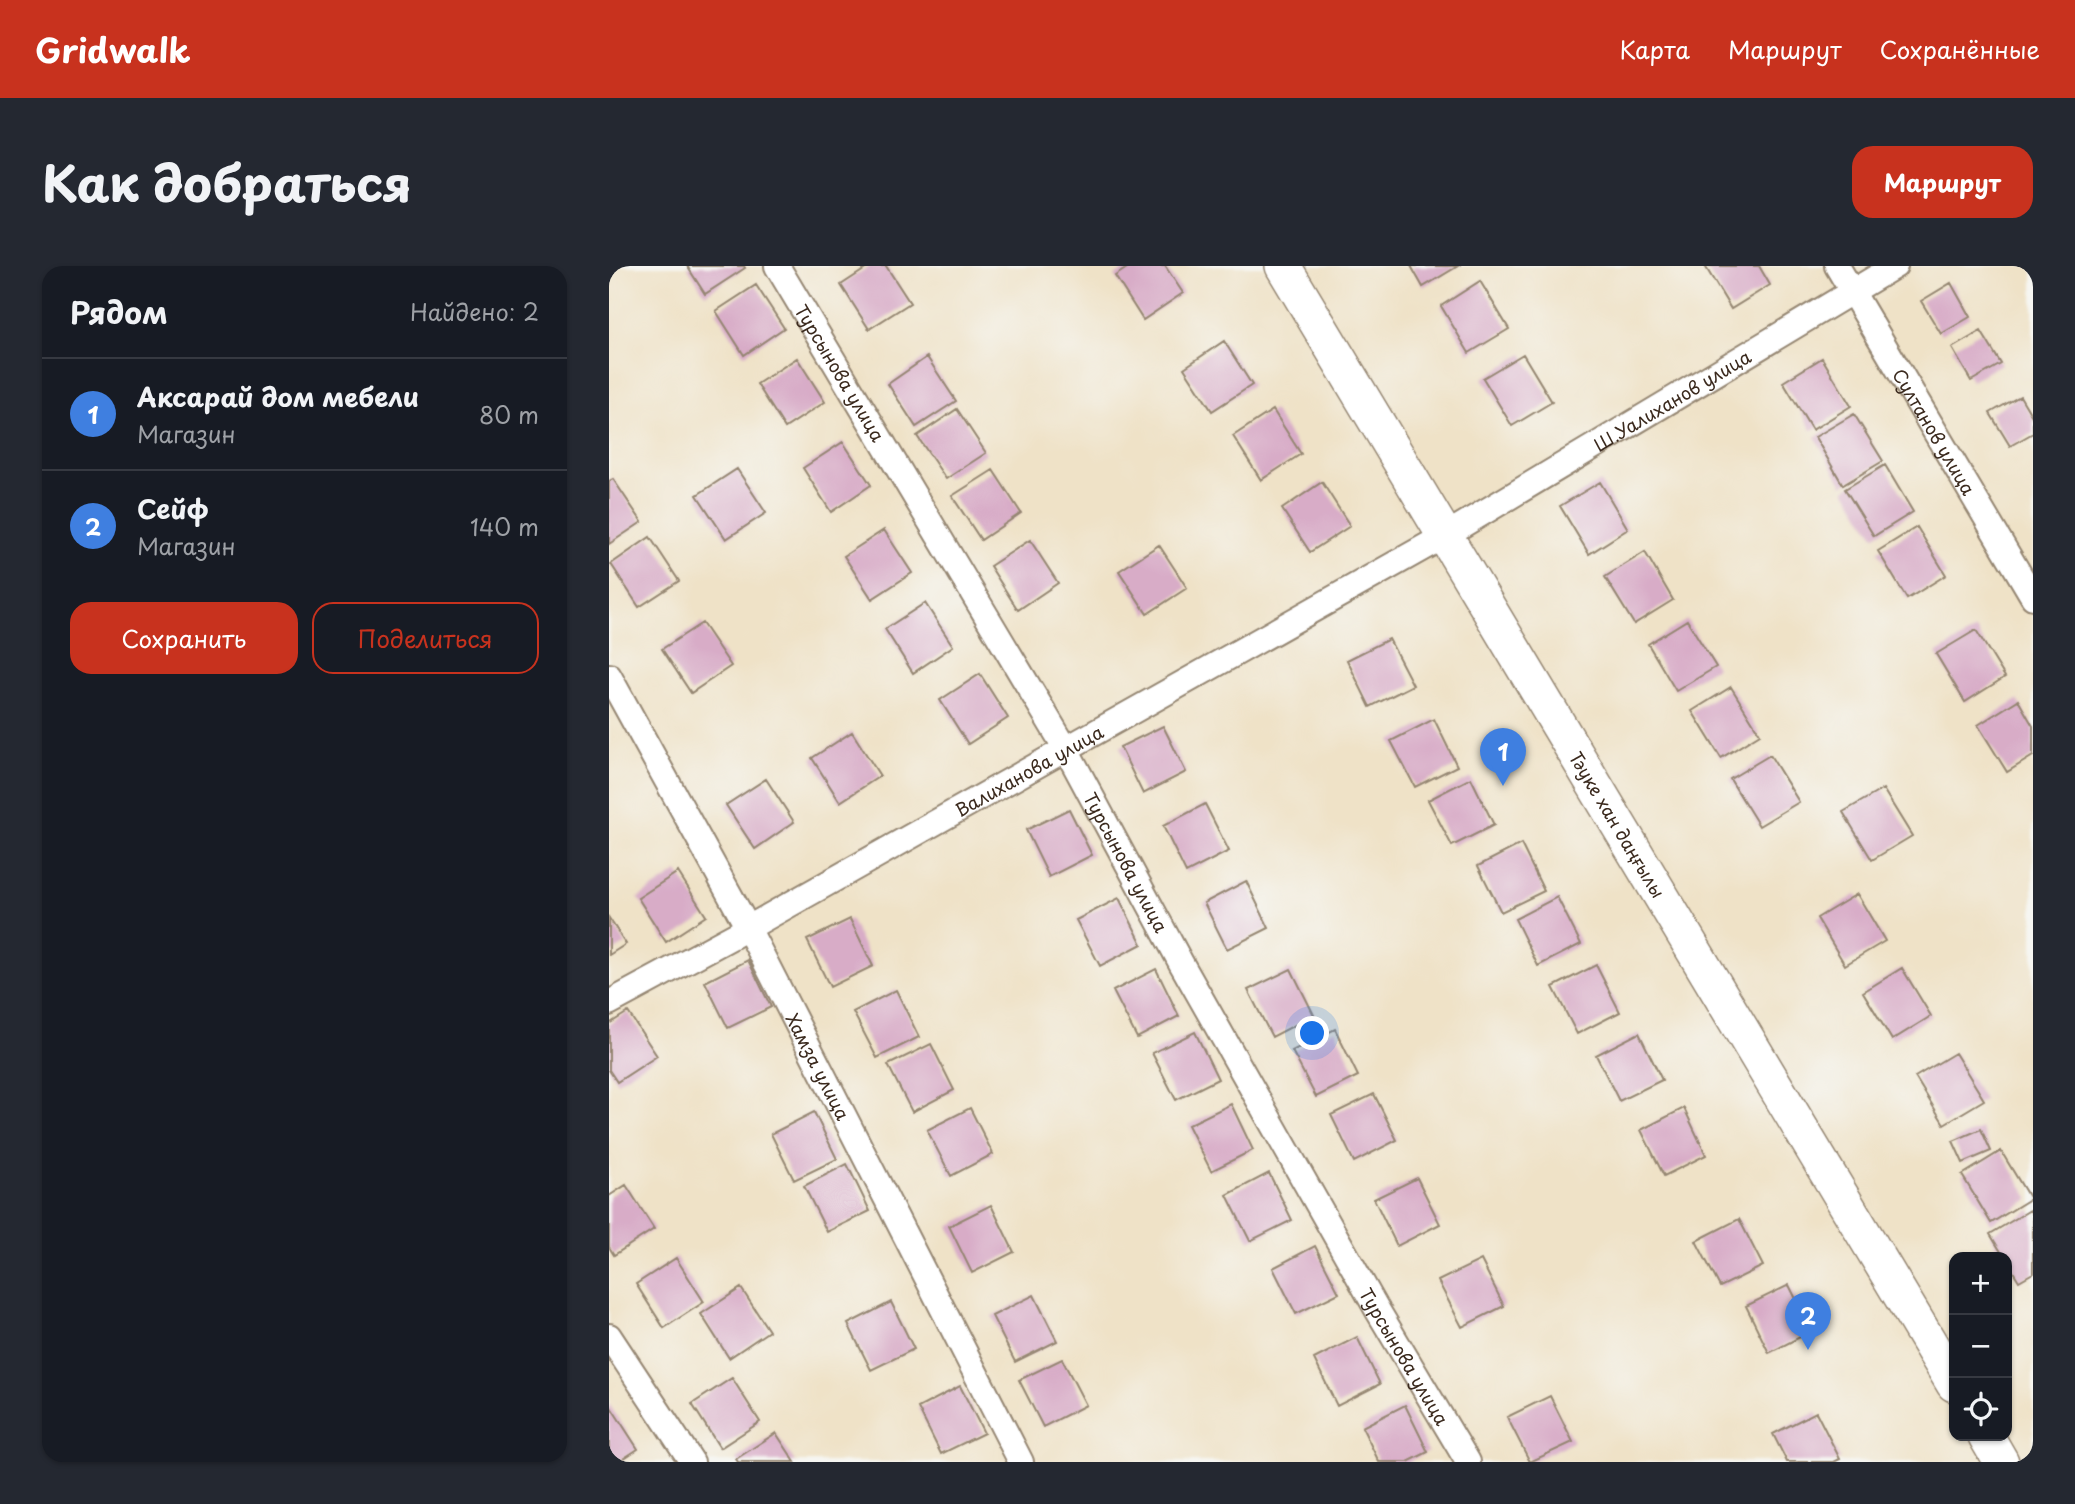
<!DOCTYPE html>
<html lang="ru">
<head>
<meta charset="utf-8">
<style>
  body { margin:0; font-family:"Playpen Sans",sans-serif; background:#242831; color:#f1f3f6 }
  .controls { position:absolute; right:21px; bottom:21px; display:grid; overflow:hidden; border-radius:14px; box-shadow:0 2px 5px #0004 }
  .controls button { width:63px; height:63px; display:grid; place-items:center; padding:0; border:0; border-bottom:2px solid #363941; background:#171b24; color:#f1f3f6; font:35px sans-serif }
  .you { position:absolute; left:704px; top:768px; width:24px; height:24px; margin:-18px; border:5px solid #fff; border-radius:50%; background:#1a73e8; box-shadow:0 0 0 10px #1a73e833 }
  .badge { display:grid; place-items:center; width:46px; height:46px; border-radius:50%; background:#c8321e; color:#fff; font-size:23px; font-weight:700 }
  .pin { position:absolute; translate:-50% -58px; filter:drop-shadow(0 2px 4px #0008) }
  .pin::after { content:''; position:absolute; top:37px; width:24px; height:21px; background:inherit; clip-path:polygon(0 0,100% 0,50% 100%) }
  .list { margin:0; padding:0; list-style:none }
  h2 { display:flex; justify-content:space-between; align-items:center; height:91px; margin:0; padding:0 28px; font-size:30px }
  h2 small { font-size:23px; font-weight:400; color:#9ea1a6 }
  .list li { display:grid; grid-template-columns:46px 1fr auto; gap:21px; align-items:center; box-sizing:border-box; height:112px; padding:0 28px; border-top:2px solid #363941 }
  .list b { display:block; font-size:26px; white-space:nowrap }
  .list p { margin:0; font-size:23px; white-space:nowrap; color:#9ea1a6 }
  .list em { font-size:23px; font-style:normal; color:#9ea1a6 }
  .actions { display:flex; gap:14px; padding:21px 28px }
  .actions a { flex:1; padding:16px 0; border:2px solid #c8321e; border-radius:21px; text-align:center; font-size:24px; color:#c8321e }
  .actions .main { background:#c8321e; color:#fff }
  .icon { flex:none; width:38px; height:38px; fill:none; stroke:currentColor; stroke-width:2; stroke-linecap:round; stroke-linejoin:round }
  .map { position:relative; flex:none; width:1424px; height:1196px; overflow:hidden; border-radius:21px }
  header { display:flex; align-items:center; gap:42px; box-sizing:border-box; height:98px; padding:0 35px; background:#c8321e; color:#fff }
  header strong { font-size:33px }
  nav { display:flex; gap:38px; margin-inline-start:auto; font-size:24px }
  .intro { display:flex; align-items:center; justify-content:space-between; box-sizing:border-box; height:168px; padding:0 42px }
  h1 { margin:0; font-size:49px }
  .button { padding:18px 32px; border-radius:21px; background:#c8321e; color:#fff; font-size:24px; font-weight:700 }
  main { display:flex; gap:42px; padding:0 42px }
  aside { flex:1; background:#171b24; border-radius:21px; box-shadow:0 2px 5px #0004 }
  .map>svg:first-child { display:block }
  .building { fill:#d8acc7 }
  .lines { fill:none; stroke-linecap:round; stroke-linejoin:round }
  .street-casing { stroke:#958672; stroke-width:28 }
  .secondary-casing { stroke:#958672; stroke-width:38 }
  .street { stroke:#fff; stroke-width:24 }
  .secondary { stroke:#fff; stroke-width:35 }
  .labels { text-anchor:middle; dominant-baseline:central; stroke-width:5; stroke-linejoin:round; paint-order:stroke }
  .street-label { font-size:18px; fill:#3b2a1e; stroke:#f6f6f2 }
</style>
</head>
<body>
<header>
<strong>Gridwalk</strong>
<nav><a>Карта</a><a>Маршрут</a><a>Сохранённые</a></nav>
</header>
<div class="intro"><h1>Как добраться</h1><a class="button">Маршрут</a></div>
<main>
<aside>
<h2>Рядом<small>Найдено: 2</small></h2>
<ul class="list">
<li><span class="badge" style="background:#3f7fe0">1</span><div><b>Аксарай дом мебели</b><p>Магазин</p></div><em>80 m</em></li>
<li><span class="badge" style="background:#3f7fe0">2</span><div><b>Сейф</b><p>Магазин</p></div><em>140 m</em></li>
</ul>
<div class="actions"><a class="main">Сохранить</a><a>Поделиться</a></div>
</aside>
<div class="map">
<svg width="1424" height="1196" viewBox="0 0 1424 1196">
  <rect width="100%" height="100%" fill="#f6f6f2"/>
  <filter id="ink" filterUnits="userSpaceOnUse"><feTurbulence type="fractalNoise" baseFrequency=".0143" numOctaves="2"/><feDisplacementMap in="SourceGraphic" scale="14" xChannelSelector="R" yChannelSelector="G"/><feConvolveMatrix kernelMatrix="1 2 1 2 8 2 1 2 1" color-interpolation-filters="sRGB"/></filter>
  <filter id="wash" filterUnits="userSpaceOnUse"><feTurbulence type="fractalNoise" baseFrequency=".00686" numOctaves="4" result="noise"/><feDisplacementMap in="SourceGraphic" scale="28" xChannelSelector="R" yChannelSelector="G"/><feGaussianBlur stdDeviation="1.57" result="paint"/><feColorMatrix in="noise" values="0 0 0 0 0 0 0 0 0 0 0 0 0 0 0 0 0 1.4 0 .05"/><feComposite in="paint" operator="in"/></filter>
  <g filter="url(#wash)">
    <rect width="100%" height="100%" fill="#efe2c7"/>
    <g id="blocks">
      <!-- building -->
      <path class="building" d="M78,0H135L136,2L96,28Z
        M261,0H277L301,37L260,63L232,19Z
        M521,0H556L574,27L534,54L506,10Z
        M802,0H849L814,21Z
        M1096,0H1150L1161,19L1122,43Z
        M871,15L900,63L860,87L832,40Z
        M1342,17L1361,51L1332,68L1312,35Z
        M147,19L175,62L135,89L107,45Z
        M1372,65L1392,98L1362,115L1343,82Z
        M615,75L643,119L603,145L575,102Z
        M914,88L943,136L903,160L874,112Z
        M318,91L347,135L307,161L279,118Z
        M188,92L216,136L176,162L148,118Z
        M1213,92L1242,140L1203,164L1174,116Z
        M1411,130L1424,152V167L1401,180L1381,147Z
        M348,143L377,187L337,213L308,170Z
        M664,144L692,188L652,214L624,170Z
        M1245,148L1274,195L1234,219L1206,171Z
        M234,176L262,219L222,246L194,202Z
        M1276,199L1304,246L1265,270L1236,223Z
        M128,203L157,247L117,273L88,229Z
        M384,204L412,247L372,274L343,230Z
        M4,213L33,256L0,278V215Z
        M713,216L741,260L701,286L673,243Z
        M991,216L1019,263L980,288L951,240Z
        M1308,261L1337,309L1298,333L1269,285Z
        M275,264L303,307L263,333L235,290Z
        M41,271L70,315L30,341L2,298Z
        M421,274L449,317L409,344L381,300Z
        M550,279L578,322L538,348L510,305Z
        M1036,286L1064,334L1025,358L996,311Z
        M316,337L344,380L304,407L276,363Z
        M1078,354L1107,401L1067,425L1039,378Z
        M93,357L122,400L82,427L53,383Z
        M1367,364L1396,411L1356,436L1327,388Z
        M780,373L804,419L761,441L738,394Z
        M371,408L399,452L359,478L331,434Z
        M1122,421L1151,468L1112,492L1083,445Z
        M1409,434L1424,460V490L1398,506L1369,459Z
        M825,453L848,500L806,521L782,475Z
        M554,460L577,506L534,528L511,481Z
        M243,466L271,510L231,536L203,492Z
        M1161,489L1190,536L1150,560L1121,513Z
        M862,512L885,559L843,580L819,534Z
        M157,513L185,556L146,583L117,539Z
        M1274,523L1303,570L1263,594L1234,546Z
        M596,538L620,585L577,607L554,560Z
        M460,543L483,589L440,611L417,564Z
        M912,578L935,625L892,646L869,600Z
        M69,606L97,650L57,676L29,632Z
        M637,615L660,662L618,683L595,637Z
        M1248,628L1276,675L1236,699L1208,652Z
        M948,631L972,678L929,700L906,653Z
        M510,632L533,678L491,700L467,654Z
        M0,652L17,678L0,689Z
        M241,653L264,700L221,721L198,674Z
        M139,694L162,741L119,762L96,716Z
        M987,699L1011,746L968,768L944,721Z
        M1293,702L1322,750L1283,774L1254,726Z
        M547,703L570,750L528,772L504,725Z
        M682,703L705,749L663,771L639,724Z
        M287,724L310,771L268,792L244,746Z
        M19,746L48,790L8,816L0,804V758Z
        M726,763L749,810L707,831L683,785Z
        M586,766L609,813L567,834L543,787Z
        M1030,767L1053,814L1010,835L987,789Z
        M322,778L345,824L303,846L279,799Z
        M1346,787L1375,834L1335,858L1306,811Z
        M765,828L788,874L745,896L722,849Z
        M622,838L644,884L602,905L579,859Z
        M361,842L384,888L342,910L318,864Z
        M1075,842L1097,889L1055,910L1032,864Z
        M205,846L228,893L185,914L162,868Z
        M1372,863L1382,885L1354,897L1344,875Z
        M1392,885L1421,933L1382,957L1353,909Z
        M238,898L261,945L218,966L195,920Z
        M660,907L683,954L641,975L618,929Z
        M808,912L831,958L788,980L765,933Z
        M17,919L45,963L5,989L0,981V930Z
        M382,939L405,986L363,1007L340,960Z
        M1421,944L1424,949V1007L1410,1015L1381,968Z
        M1130,953L1154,1000L1111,1021L1087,975Z
        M706,980L730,1027L687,1048L664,1002Z
        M67,992L95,1036L55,1062L27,1018Z
        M872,994L895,1040L853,1061L829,1015Z
        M1180,1019L1203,1065L1160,1087L1137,1040Z
        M132,1022L160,1065L120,1092L92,1048Z
        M425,1029L448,1075L406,1096L383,1050Z
        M282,1036L305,1083L262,1104L239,1058Z
        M748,1071L771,1118L728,1140L705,1093Z
        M453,1093L477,1139L434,1161L410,1114Z
        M123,1112L151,1156L111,1182L83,1138Z
        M351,1120L375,1167L332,1188L309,1142Z
        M941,1130L964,1176L921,1196L898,1151Z
        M0,1138L29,1183L9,1196H0Z
        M796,1139L819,1186L799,1196H770L753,1161Z
        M1207,1146L1231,1193L1225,1196H1178L1164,1168Z
        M167,1167L186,1196H129L127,1193Z"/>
    </g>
  </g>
  <g filter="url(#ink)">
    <use href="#blocks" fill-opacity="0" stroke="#958672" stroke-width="2"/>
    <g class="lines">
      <!-- street casing -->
      <g class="street-casing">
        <g id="street">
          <path id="s1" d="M168,0L457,483L572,697L769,1045L859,1196"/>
          <path id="s2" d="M1228,0L1424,331"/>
          <path id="s3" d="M0,410L139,662L412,1196"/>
          <path id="s4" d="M0,737L139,662L837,269L1286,0"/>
          <path d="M0,1070L83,1196"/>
        </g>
      </g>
      <!-- secondary casing -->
      <g class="secondary-casing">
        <g id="secondary">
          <path id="s5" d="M674,0L1345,1118"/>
          <path d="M1377,1170L1392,1196"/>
        </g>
      </g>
      <!-- street -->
      <use href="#street" class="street"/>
      <!-- secondary -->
      <use href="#secondary" class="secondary"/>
    </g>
  </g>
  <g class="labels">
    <!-- street labels -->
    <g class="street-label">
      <text stroke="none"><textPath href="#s1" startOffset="124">Турсынова улица</textPath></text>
      <text stroke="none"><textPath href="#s4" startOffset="1222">Ш.Уалиханов улица</textPath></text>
      <text stroke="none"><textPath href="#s2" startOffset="192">Султанов улица</textPath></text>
      <text stroke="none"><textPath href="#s4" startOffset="480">Валиханова улица</textPath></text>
      <text stroke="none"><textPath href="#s5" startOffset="651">Тәуке хан даңғылы</textPath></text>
      <text stroke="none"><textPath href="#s1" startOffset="691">Турсынова улица</textPath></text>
      <text stroke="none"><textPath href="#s3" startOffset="443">Хамза улица</textPath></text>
      <text stroke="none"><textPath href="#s1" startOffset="1258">Турсынова улица</textPath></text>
    </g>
  </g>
</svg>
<div class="controls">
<button>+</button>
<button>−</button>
<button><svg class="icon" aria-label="locate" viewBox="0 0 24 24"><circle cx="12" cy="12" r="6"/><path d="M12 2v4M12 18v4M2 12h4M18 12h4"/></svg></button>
</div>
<div class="you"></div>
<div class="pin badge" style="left:894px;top:520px;background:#3f7fe0">1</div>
<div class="pin badge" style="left:1199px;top:1084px;background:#3f7fe0">2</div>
</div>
</main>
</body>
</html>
